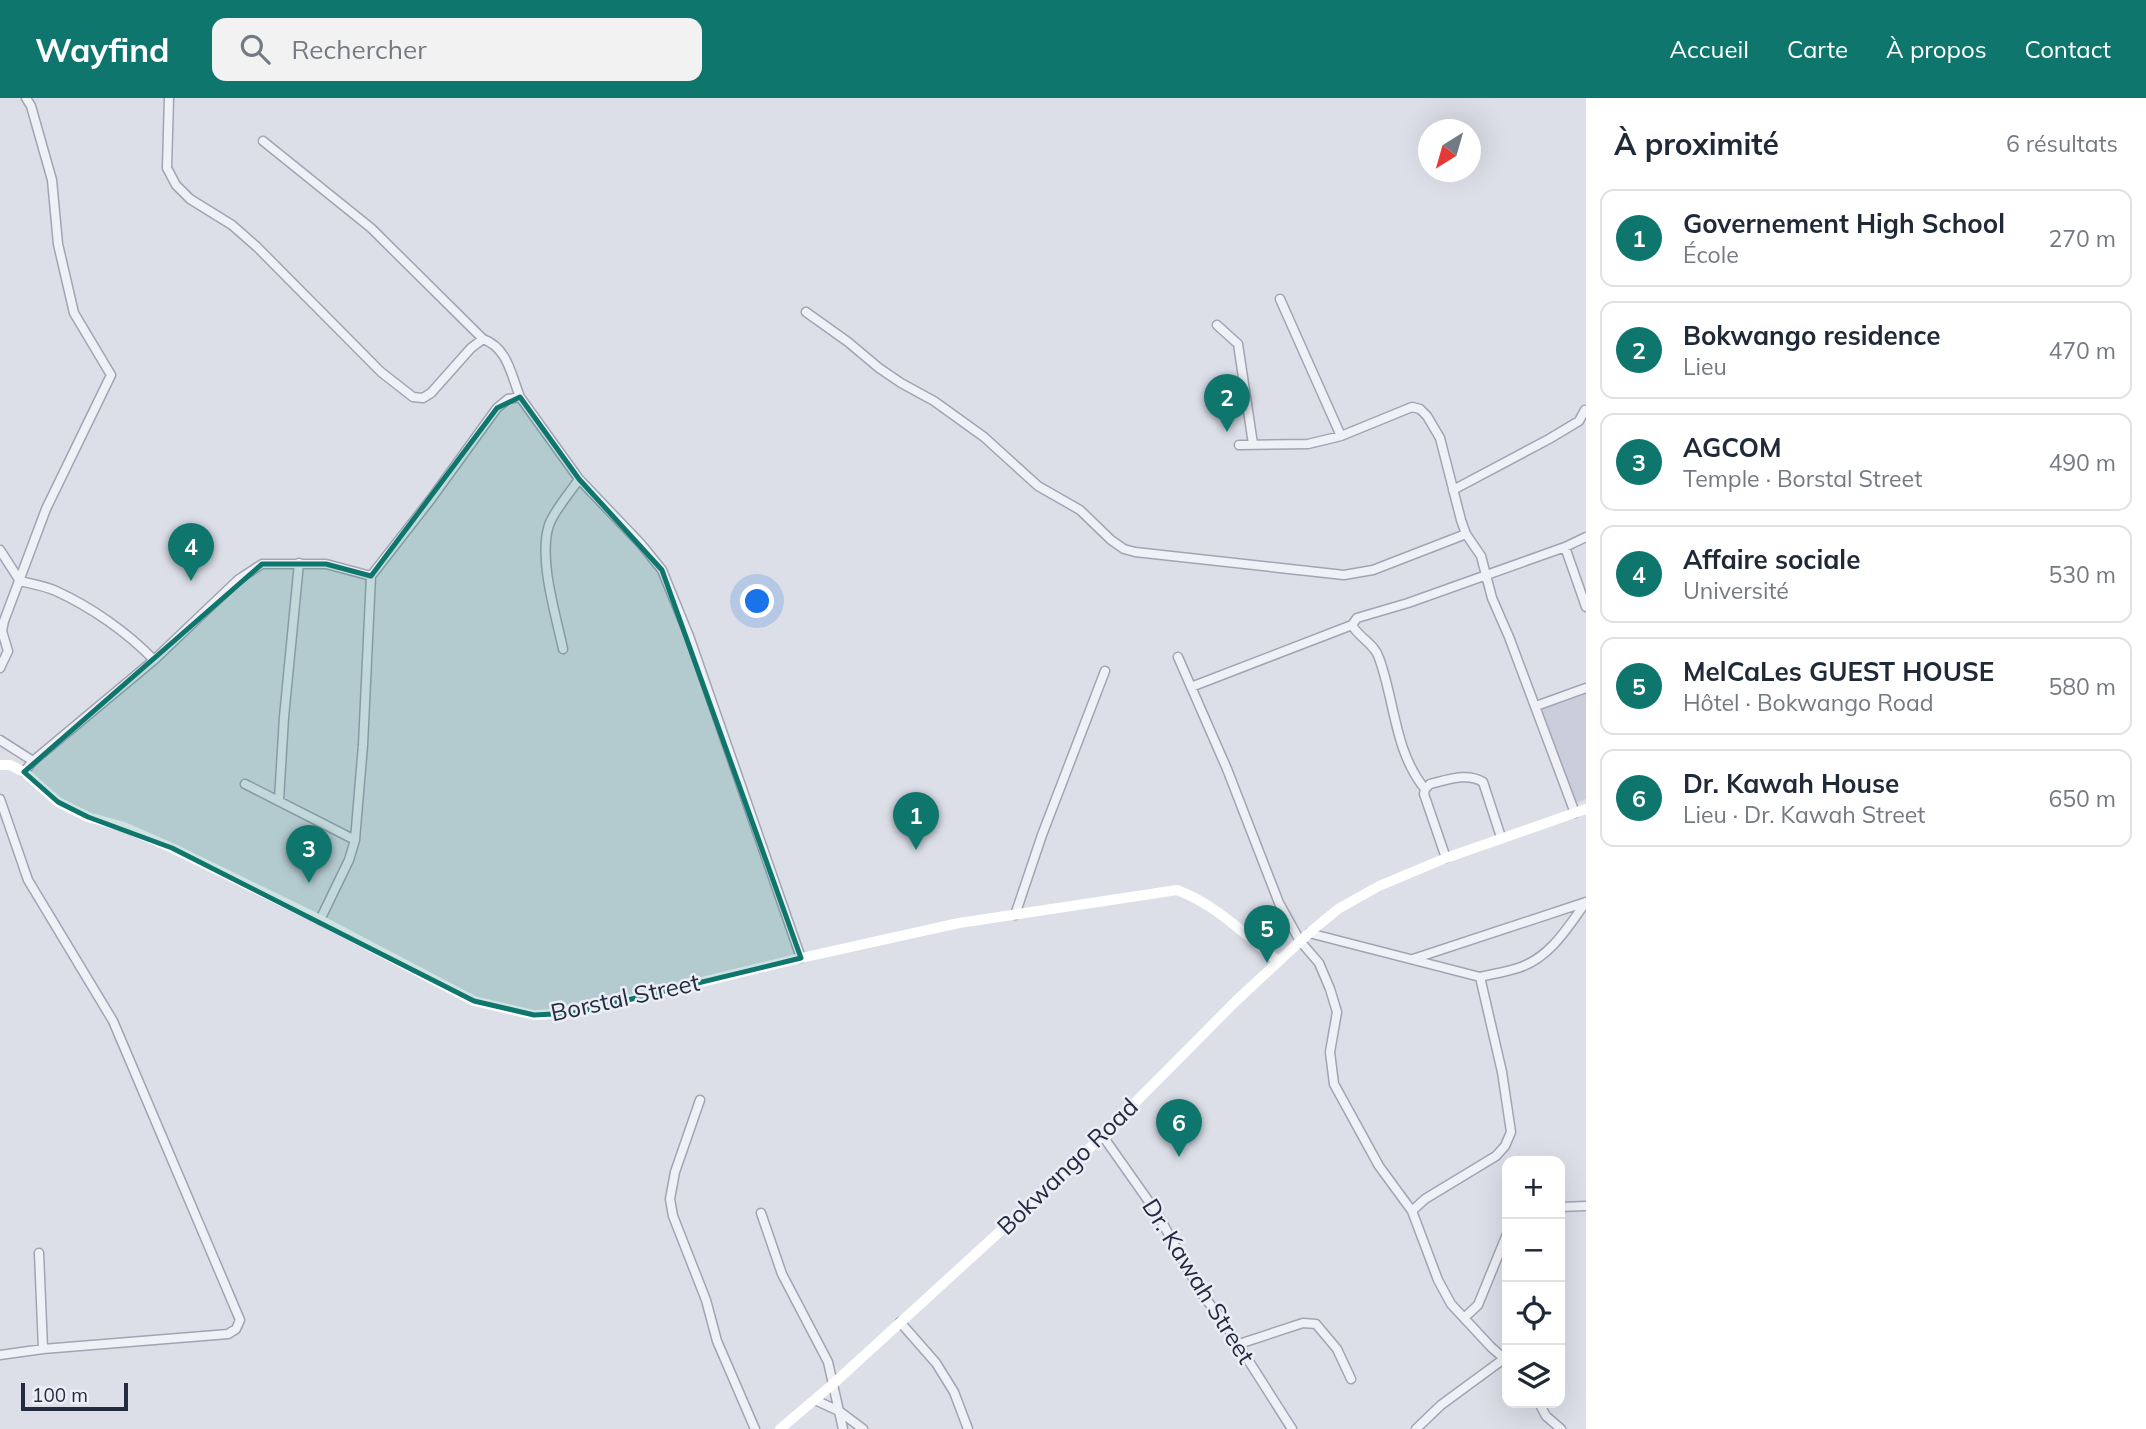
<!DOCTYPE html>
<html lang="fr">
<head>
<meta charset="utf-8">
<style>
  body { margin:0; font-family:Mulish,sans-serif; background:#f2f2f3; color:#1f2937 }
  .controls { position:absolute; right:21px; bottom:21px; display:grid; overflow:hidden; border-radius:14px; box-shadow:0 7px 28px #0002 }
  .controls button { width:63px; height:63px; display:grid; place-items:center; padding:0; border:0; border-bottom:2px solid #e0e1e3; background:#fff; color:#1f2937; font:35px sans-serif }
  .compass { position:absolute; left:1418px; top:21px; width:63px; height:63px; border-radius:50%; background:#fff; box-shadow:0 7px 28px #0002; rotate:217deg }
  .scale { position:absolute; left:21px; bottom:18px; width:107px; box-sizing:border-box; padding-left:7px; border:4px solid #242b40; border-top:0; font-size:19px; line-height:24px; white-space:nowrap; color:#242b40; -webkit-text-stroke:5px #eceef6; paint-order:stroke }
  .you { position:absolute; left:758px; top:504px; width:24px; height:24px; margin:-18px; border:5px solid #fff; border-radius:50%; background:#1a73e8; box-shadow:0 0 0 10px #1a73e833 }
  .badge { display:grid; place-items:center; width:46px; height:46px; border-radius:50%; background:#0f766e; color:#fff; font-size:23px; font-weight:700 }
  .pin { position:absolute; translate:-50% -58px; filter:drop-shadow(0 2px 4px #0008) }
  .pin::after { content:''; position:absolute; top:37px; width:24px; height:21px; background:inherit; clip-path:polygon(0 0,100% 0,50% 100%) }
  .list { margin:0; padding:0; list-style:none }
  h2 { display:flex; justify-content:space-between; align-items:center; height:91px; margin:0; padding:0 28px; font-size:30px }
  h2 small { font-size:23px; font-weight:400; color:#747a83 }
  .list li { display:grid; grid-template-columns:46px 1fr auto; gap:21px; align-items:center; box-sizing:border-box; height:98px; margin:0 14px 14px; padding:0 14px; border:2px solid #e0e1e3; border-radius:14px }
  .list b { display:block; font-size:26px; white-space:nowrap }
  .list p { margin:0; font-size:23px; white-space:nowrap; color:#747a83 }
  .list em { font-size:23px; font-style:normal; color:#747a83 }
  .icon { flex:none; width:38px; height:38px; fill:none; stroke:currentColor; stroke-width:2; stroke-linecap:round; stroke-linejoin:round }
  .map { position:relative; flex:none; width:1586px; height:1331px; overflow:hidden }
  header { display:flex; align-items:center; gap:42px; box-sizing:border-box; height:98px; padding:0 35px; background:#0f766e; color:#fff }
  header strong { font-size:33px }
  nav { display:flex; gap:38px; margin-inline-start:auto; font-size:24px }
  .search { width:490px; height:63px; background:#f2f2f3; display:flex; align-items:center; gap:18px; box-sizing:border-box; padding:0 24px; border-radius:14px; color:#747a83; font-size:26px }
  main { display:flex }
  aside { flex:1; background:#fff }
  .map>svg:first-child { display:block }
  .built { fill:#caceda }
  .lines { fill:none; stroke-linecap:round; stroke-linejoin:round }
  .street-casing { stroke:#a1a5b2; stroke-width:11 }
  .street { stroke:#eff1f6; stroke-width:8 }
  .secondary { stroke:#fff; stroke-width:10 }
  .marked { fill:#0f766e; fill-opacity:0.2; stroke:#0f766e; stroke-width:5; stroke-linejoin:round }
  .labels { text-anchor:middle; dominant-baseline:central; stroke-width:5; stroke-linejoin:round; paint-order:stroke }
  .street-label { font-size:24px; fill:#242b40; stroke:#eceef6 }
</style>
</head>
<body>
<header>
<strong>Wayfind</strong>
<div class="search"><svg class="icon" aria-label="search" viewBox="0 0 24 24"><circle cx="10" cy="10" r="6"/><path d="M15 15l6 6"/></svg>Rechercher</div>
<nav><a>Accueil</a><a>Carte</a><a>À propos</a><a>Contact</a></nav>
</header>
<main>
<div class="map">
<svg width="1586" height="1331" viewBox="0 0 1586 1331">
  <rect width="100%" height="100%" fill="#dcdfe8"/>
  <!-- built -->
  <path class="built" d="M1586,593V701L1576,705L1541,609Z"/>
  <g class="lines">
    <!-- street casing -->
    <g class="street-casing">
      <path id="street" d="M169,0L167,70L176,87L190,101L232,127L257,149L381,274L413,299L423,300L431,295L471,250L483,241
        M263,43L371,130L483,241C508,250 511,277 520,299
        M1280,201L1341,338
        M806,214L848,244L879,270L901,285L934,303L984,339L1038,388L1080,412L1111,442L1124,451L1135,454L1344,477L1373,472L1466,436
        M1217,227L1238,246L1253,346
        M1239,347L1308,346L1341,338L1412,309L1420,311L1427,318L1440,340L1461,422L1466,436L1481,458L1492,500L1509,539L1575,715
        M1453,392L1549,341L1579,323L1585,312
        M1565,449L1586,509
        M0,452L20,483C32,486 45,488 56,493C91,509 127,534 154,562
        M1352,527C1359,540 1375,546 1379,560C1395,603 1394,653 1425,691L1424,696L1446,760
        M563,551C556,517 538,461 549,427C555,411 570,395 579,381
        M1178,559L1227,671L1279,805L1300,843L1319,865L1330,891L1337,914L1330,954L1334,986L1379,1068L1412,1113L1438,1182L1451,1206L1491,1249L1507,1263
        M0,570L8,553L2,533L4,523L46,411L111,277L74,215L58,146L52,82L31,8L26,0
        M1191,589L1352,527L1357,520L1408,505L1565,449L1586,439
        M1536,608L1586,590
        M0,642L33,663
        M24,674L33,663L154,562L239,481L262,466H326L371,478
        M245,686L355,742
        M1425,691L1430,686C1447,682 1467,674 1483,684L1501,739
        M0,701L28,782L113,923L240,1222L236,1231L228,1236L43,1251L0,1257
        M279,702L284,619L299,465
        M1015,817L1042,737L1105,573
        M320,822L349,762L355,742L363,647L371,478L431,401L497,310L508,301L520,299L579,381L641,446L662,472L689,538L801,860
        M1309,835L1480,879L1502,974L1511,1034L1505,1048L1496,1058L1425,1101L1412,1113
        M1413,861L1586,804
        M1480,879C1492,876 1506,874 1518,870C1550,860 1568,829 1586,804
        M700,1002L675,1074L670,1101L673,1118L706,1202L717,1243L755,1331
        M1102,1037L1157,1115L1201,1195L1224,1224L1292,1331
        M1560,1109L1586,1108
        M761,1115L782,1176L828,1264L843,1331
        M39,1155L43,1251
        M1464,1220L1478,1207L1507,1136
        M900,1224L936,1265L954,1294L968,1331
        M1239,1246L1303,1225L1316,1226L1337,1251L1351,1281
        M815,1302L839,1313L863,1331
        M1539,1305L1546,1318L1561,1331
        M1416,1331L1441,1307L1505,1260"/>
    </g>
    <!-- street -->
    <use href="#street" class="street"/>
    <!-- secondary -->
    <path class="secondary" d="M0,667H10L24,674L58,704L88,719L124,729L172,750L320,822L474,903L534,917L574,915L801,860L959,825L1177,792C1217,807 1245,837 1278,863
      M780,1331L833,1286L1077,1063L1236,903L1309,835L1338,811L1379,788L1446,760L1586,711"/>
  </g>
  <!-- marked area -->
  <path class="marked" d="M520,299L579,381L662,472L801,860L574,915L534,917L474,903L172,750L88,719L58,704L24,674L262,466H326L371,478L497,310Z"/>
  <g class="labels">
    <!-- street labels -->
    <g class="street-label">
      <text transform="translate(625 899) rotate(-12)">Borstal Street</text>
      <text transform="translate(1067 1068) rotate(-44)">Bokwango Road</text>
      <text transform="translate(1199 1183) rotate(58)">Dr. Kawah Street</text>
    </g>
  </g>
</svg>
<div class="controls">
<button>+</button>
<button>−</button>
<button><svg class="icon" aria-label="locate" viewBox="0 0 24 24"><circle cx="12" cy="12" r="6"/><path d="M12 2v4M12 18v4M2 12h4M18 12h4"/></svg></button>
<button><svg class="icon" aria-label="layers" viewBox="0 0 24 24"><path d="M12 4l9 5-9 5-9-5zM3 14l9 5 9-5"/></svg></button>
</div>
<svg class="compass" viewBox="-18 -18 36 36"><path d="M0-13l5 13h-10z" fill="#e53935"/><path d="M0 13l5-13h-10z" fill="#747a83"/></svg>
<div class="scale">100 m</div>
<div class="you"></div>
<div class="pin badge" style="left:916px;top:752px">1</div>
<div class="pin badge" style="left:1227px;top:334px">2</div>
<div class="pin badge" style="left:309px;top:785px">3</div>
<div class="pin badge" style="left:191px;top:483px">4</div>
<div class="pin badge" style="left:1267px;top:865px">5</div>
<div class="pin badge" style="left:1179px;top:1059px">6</div>
</div>
<aside>
<h2>À proximité<small>6 résultats</small></h2>
<ul class="list">
<li><span class="badge">1</span><div><b>Governement High School</b><p>École</p></div><em>270 m</em></li>
<li><span class="badge">2</span><div><b>Bokwango residence</b><p>Lieu</p></div><em>470 m</em></li>
<li><span class="badge">3</span><div><b>AGCOM</b><p>Temple · Borstal Street</p></div><em>490 m</em></li>
<li><span class="badge">4</span><div><b>Affaire sociale</b><p>Université</p></div><em>530 m</em></li>
<li><span class="badge">5</span><div><b>MelCaLes GUEST HOUSE</b><p>Hôtel · Bokwango Road</p></div><em>580 m</em></li>
<li><span class="badge">6</span><div><b>Dr. Kawah House</b><p>Lieu · Dr. Kawah Street</p></div><em>650 m</em></li>
</ul>
</aside>
</main>
</body>
</html>
